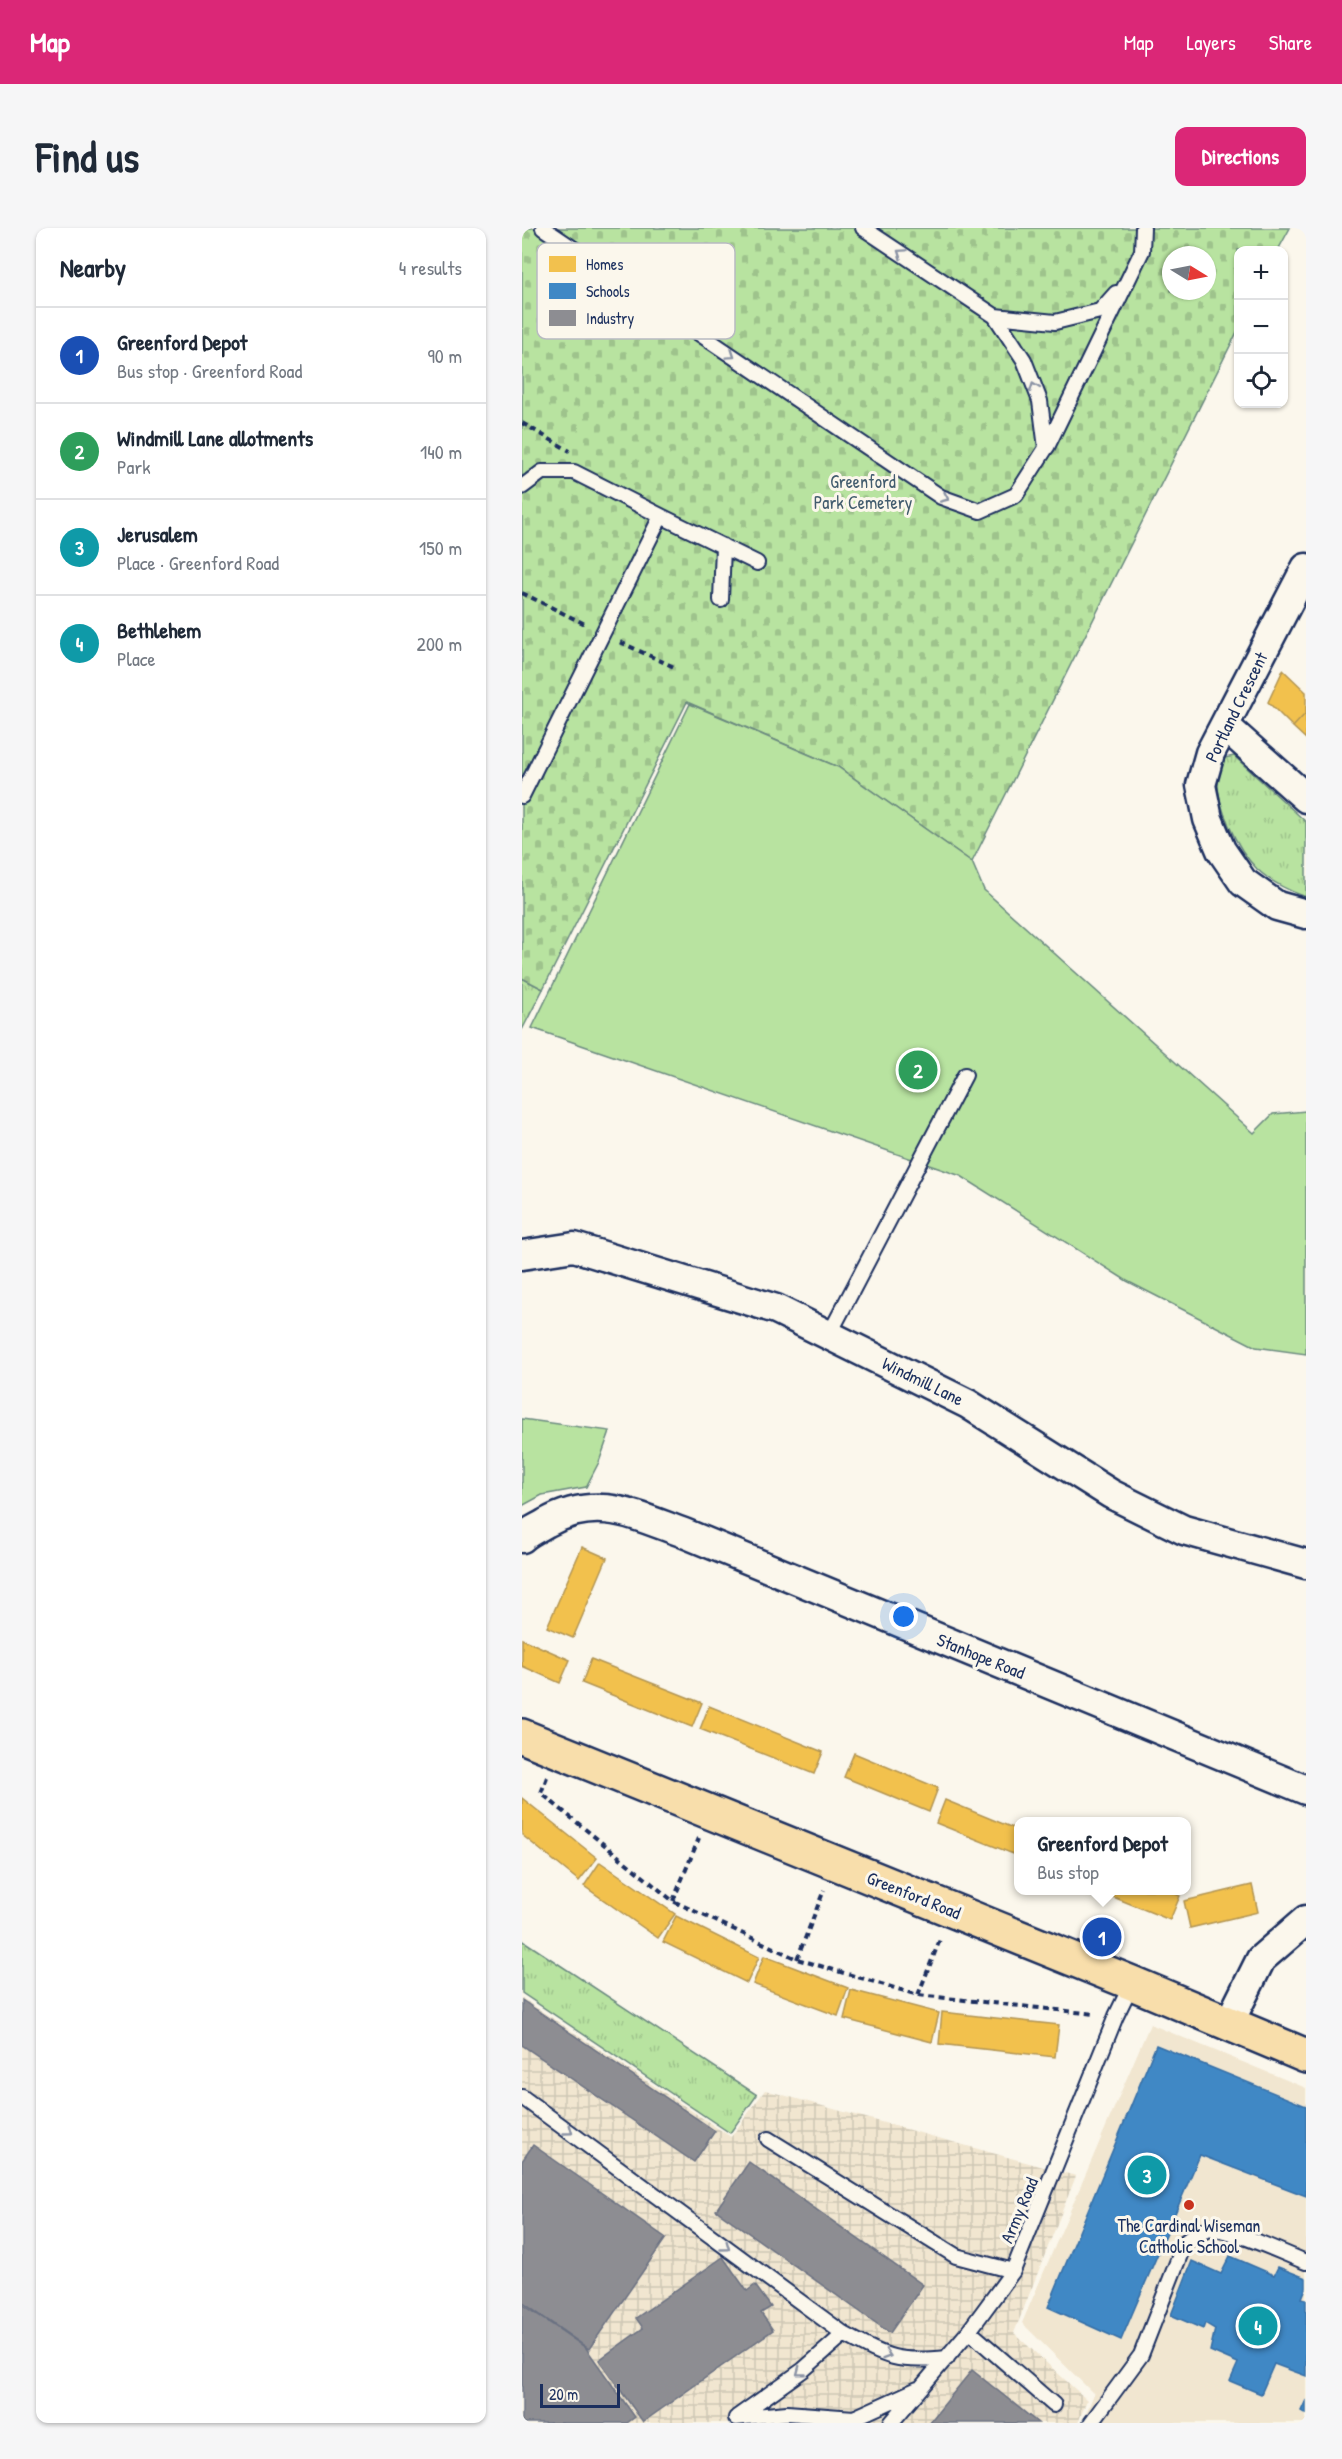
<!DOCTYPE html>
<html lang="en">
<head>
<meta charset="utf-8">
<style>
  body { margin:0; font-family:"Patrick Hand",sans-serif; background:#f6f6f7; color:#1f2937 }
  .controls { position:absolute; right:18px; top:18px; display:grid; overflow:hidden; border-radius:12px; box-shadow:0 2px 4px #0004 }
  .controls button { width:54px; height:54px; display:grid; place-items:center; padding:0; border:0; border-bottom:2px solid #e0e1e3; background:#fff; color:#1f2937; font:30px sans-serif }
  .compass { position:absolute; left:640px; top:18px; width:54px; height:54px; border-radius:50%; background:#fff; box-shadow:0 2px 4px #0004; rotate:100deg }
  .scale { position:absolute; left:18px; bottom:15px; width:80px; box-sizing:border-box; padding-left:6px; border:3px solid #1b2f5e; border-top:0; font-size:16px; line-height:21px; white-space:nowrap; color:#1b2f5e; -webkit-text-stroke:4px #fbf7ec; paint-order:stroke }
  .you { position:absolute; left:382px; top:1389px; width:21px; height:21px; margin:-15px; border:4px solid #fff; border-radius:50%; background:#1a73e8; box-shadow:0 0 0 9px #1a73e833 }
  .badge { display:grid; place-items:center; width:39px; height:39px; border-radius:50%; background:#db2777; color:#fff; font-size:20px; font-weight:700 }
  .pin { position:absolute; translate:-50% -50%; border:3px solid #fff; box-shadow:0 2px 6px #0006 }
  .popup { position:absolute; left:492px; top:1589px; width:177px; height:78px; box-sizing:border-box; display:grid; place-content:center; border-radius:12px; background:#fff; filter:drop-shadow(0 2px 4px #0005); font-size:20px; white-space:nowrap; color:#747a83 }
  .popup b { font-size:22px; color:#1f2937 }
  .popup::after { content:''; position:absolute; left:50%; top:100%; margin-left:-12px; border:12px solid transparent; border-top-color:#fff }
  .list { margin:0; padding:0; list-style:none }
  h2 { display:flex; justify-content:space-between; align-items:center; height:78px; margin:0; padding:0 24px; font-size:26px }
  h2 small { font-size:20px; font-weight:400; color:#747a83 }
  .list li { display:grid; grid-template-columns:39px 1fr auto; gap:18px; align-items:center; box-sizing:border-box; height:96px; padding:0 24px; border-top:2px solid #e0e1e3 }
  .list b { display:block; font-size:22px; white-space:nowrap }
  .list p { margin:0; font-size:20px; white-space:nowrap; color:#747a83 }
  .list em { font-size:20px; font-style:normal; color:#747a83 }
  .icon { flex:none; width:33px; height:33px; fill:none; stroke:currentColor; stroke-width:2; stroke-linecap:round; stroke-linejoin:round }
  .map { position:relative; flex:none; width:784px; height:2195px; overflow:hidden; border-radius:12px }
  header { display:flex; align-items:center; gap:36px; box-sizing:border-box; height:84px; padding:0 30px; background:#db2777; color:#fff }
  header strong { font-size:28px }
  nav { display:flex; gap:33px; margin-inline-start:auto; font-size:21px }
  .intro { display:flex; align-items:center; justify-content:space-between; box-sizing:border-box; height:144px; padding:0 36px }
  h1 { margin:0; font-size:42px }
  .button { padding:15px 27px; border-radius:12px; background:#db2777; color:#fff; font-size:21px; font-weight:700 }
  main { display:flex; gap:36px; padding:0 36px }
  aside { flex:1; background:#fff; border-radius:12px; box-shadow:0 2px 4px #0004 }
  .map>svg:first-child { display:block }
  .built { fill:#f1e6d0 }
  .industrial { fill:url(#industrial-grid) }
  .grass { fill:url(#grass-tufts); stroke:#6a897f; stroke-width:1.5 }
  .cemetery { fill:url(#cemetery-stones); stroke:#6a897f; stroke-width:1.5; fill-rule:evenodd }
  .green { fill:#b8e3a0; stroke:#6a897f; stroke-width:1.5 }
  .homes { fill:#f2c14e; stroke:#b29553; stroke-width:1.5 }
  .schools { fill:#3f88c5; stroke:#346da6; stroke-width:1.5 }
  .industry { fill:#8d8d92; stroke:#6b7182; stroke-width:1.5 }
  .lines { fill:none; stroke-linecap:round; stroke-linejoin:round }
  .service-casing { stroke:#1b2f5e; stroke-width:18 }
  .minor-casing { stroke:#1b2f5e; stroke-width:33 }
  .primary-casing { stroke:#1b2f5e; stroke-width:38 }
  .path { stroke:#1b2f5e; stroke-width:4; stroke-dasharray:6 4.5; stroke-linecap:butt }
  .service { stroke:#fbf7ec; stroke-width:14 }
  .minor { stroke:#fbf7ec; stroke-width:28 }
  .primary { stroke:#f8deab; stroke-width:33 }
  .oneway { stroke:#8b93a5 }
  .poi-dot { fill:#c8321e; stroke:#fbf7ec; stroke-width:2 }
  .labels { text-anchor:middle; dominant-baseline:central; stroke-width:6; stroke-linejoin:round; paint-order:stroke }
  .park-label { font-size:18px; fill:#425c6e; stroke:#fbf7ec }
  .street-label { font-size:18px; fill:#1b2f5e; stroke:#fbf7ec }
  .poi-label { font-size:18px; fill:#1b2f5e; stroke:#fbf7ec }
  .key { fill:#fbf7ec; stroke:#b8bbc1; stroke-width:1.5 }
  .key-label { font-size:16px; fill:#1b2f5e }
</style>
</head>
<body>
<header>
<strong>Map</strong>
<nav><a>Map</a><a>Layers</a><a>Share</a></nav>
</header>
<div class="intro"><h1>Find us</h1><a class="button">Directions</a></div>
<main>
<aside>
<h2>Nearby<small>4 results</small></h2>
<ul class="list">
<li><span class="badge" style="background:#1a4fb4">1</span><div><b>Greenford Depot</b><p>Bus stop · Greenford Road</p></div><em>90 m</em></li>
<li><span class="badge" style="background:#2e9e5b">2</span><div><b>Windmill Lane allotments</b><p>Park</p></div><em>140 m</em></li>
<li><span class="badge" style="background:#0f9aa8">3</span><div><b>Jerusalem</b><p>Place · Greenford Road</p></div><em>150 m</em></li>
<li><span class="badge" style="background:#0f9aa8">4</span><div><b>Bethlehem</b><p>Place</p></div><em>200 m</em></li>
</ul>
</aside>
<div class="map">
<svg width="784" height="2195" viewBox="0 0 784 2195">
  <defs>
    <pattern id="industrial-grid" width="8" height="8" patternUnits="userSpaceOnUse" patternTransform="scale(1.5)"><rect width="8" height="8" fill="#f1e6d0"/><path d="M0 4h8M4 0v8" fill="none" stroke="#cec6b5"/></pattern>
    <pattern id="grass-tufts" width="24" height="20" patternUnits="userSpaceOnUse" patternTransform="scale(1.5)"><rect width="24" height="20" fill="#b8e3a0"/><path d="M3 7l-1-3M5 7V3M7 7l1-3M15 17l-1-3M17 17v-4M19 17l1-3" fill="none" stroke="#9ec38c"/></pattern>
    <pattern id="cemetery-stones" width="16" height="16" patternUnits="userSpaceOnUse" patternTransform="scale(1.5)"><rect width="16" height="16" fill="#b8e3a0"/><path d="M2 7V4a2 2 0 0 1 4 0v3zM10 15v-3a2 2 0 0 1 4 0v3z" fill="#9ec38c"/></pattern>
  </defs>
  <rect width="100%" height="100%" fill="#fbf7ec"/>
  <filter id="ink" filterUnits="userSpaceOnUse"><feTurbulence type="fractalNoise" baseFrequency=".0167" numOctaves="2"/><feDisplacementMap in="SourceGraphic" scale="12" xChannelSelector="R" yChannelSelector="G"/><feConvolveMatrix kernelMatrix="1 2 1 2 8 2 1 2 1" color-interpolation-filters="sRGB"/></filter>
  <g filter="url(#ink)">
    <!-- built -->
    <path class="built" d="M628,1796L784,1860V2195H560L572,2166L500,2095Z"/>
    <!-- industrial -->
    <path class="industrial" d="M0,1770L209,1909L243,1862L554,1948L492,2105L565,2172L556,2195H0Z"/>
    <!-- grass -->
    <path class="grass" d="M712,528L784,594V669C767,663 749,654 735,641C715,621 693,576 696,547C697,542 701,535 703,530Z
      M0,750L21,761L0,802Z
      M0,1712L235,1867L208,1905L0,1765Z"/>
    <!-- cemetery -->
    <path class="cemetery" d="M0,0H768L756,22H716V102L450,634L316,539L165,474L21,761L0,750ZM649,27H685V63H649Z"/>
    <!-- green -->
    <path class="green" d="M168,476L316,539L450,634L462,662L732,905L751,886L784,883V1126L734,1119L605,1053L439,948L10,800Z
      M0,1191L88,1203L77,1234L64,1259L20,1267L0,1278Z"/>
    <!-- homes -->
    <path class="homes" d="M761,442L784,464V485L771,499L746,474Z
      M784,485V511L771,499Z
      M60,1319L85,1330L51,1410L25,1399Z
      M0,1411L48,1432L38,1455L0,1438Z
      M69,1431L180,1475L170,1499L60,1455Z
      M187,1478L301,1524L292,1546L178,1501Z
      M332,1525L416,1560L407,1584L322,1549Z
      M0,1570L75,1630L57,1653L0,1607Z
      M423,1572L496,1602V1628L414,1595Z
      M78,1634L153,1686L136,1710L62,1658Z
      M730,1657L736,1684L668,1700L662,1673Z
      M574,1662H645L658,1668L648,1692Z
      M154,1688L237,1729L225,1755L141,1714Z
      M242,1728L326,1760L316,1788L231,1756Z
      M329,1762L417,1785L410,1814L322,1791Z
      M420,1784L537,1797L533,1829L417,1816Z"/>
    <!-- schools -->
    <path class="schools" d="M634,1817L784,1878V1968L678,1927L599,2112L526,2079Z
      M708,2028L752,2047L756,2039L784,2050V2060L780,2070L784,2071V2148L752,2136L739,2166L708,2153L716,2135L688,2123L693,2101L683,2095L681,2101L649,2087L670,2033L699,2046Z
      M784,2172V2186L779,2183Z"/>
    <!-- industry -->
    <path class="industry" d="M0,1772L193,1903L172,1934L0,1817Z
      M11,1917L144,2010L67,2121L0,2074V1933Z
      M227,1934L401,2057L368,2105L194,1982Z
      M201,2029L225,2063L233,2057L249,2079L239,2085L251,2102L121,2194L77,2132L121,2100L114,2090Z
      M0,2076L64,2120L113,2189L105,2195H0Z
      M450,2142L516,2195H407Z"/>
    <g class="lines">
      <!-- service casing -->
      <g class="service-casing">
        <path id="service" d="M21,0L419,269L458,283L494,267L524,220L518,173L502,132L473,88L341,0
          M473,88L533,94L578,83L594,65
          M525,219L620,23L621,0
          M0,259L20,244H52L139,288
          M199,372L201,318
          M0,568L139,288L235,335
          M307,1107L443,847
          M0,1869L322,2106C366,2130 374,2135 425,2130
          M246,1911L434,2028L491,2043
          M447,2103L532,2177
          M215,2189L281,2142L322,2106
          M214,2190L265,2185L332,2190L396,2161
          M369,2195L447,2103L491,2043L594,1788L610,1755
          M569,2195L619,2127L663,2014C671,2008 681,2001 692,2001C715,2003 761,2025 784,2034"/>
      </g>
      <!-- minor casing -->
      <g class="minor-casing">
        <path id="minor" d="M784,340L688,525L679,557L686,591L699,622L721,654L755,678L784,686
          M703,498L784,570
          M0,1027L52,1019L254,1081L446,1176L589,1266L662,1302L784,1336
          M0,1310C7,1303 16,1300 24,1295C75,1266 112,1287 162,1305L784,1562
          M707,1795L739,1731L784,1692"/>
      </g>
      <!-- primary casing -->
      <g class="primary-casing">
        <path id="primary" d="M0,1508L610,1755L784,1828"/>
      </g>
      <!-- path -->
      <path class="path" d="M0,195L48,223
        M0,365L65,397
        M98,414L152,439
        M25,1549L19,1565L151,1673L275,1731L396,1767L573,1786
        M151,1673L177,1610
        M275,1731L302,1662
        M396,1767L419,1709"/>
      <!-- service -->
      <use href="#service" class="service"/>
      <!-- minor -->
      <use href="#minor" class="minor"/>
      <!-- primary -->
      <use href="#primary" class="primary"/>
    </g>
    <!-- one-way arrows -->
    <defs><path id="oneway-chevron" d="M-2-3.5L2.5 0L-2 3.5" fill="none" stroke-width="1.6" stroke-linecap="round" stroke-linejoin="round" transform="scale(1.5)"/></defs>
    <g class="oneway">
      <use href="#oneway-chevron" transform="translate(379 25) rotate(-146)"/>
      <use href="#oneway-chevron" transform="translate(209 127) rotate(34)"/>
      <use href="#oneway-chevron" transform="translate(512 159) rotate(-111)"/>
      <use href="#oneway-chevron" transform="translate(423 270) rotate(24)"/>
      <use href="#oneway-chevron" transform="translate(47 1903) rotate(36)"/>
      <use href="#oneway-chevron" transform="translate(204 2019) rotate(36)"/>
      <use href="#oneway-chevron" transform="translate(365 2127) rotate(18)"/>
      <use href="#oneway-chevron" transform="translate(278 2144) rotate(143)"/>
    </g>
  </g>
  <!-- markers -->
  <circle class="poi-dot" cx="667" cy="1977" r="6"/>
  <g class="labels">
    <!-- park labels -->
    <g class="park-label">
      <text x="341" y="253">Greenford<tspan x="341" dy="21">Park Cemetery</tspan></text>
    </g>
    <!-- street labels -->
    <g class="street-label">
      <text transform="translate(714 479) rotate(-64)">Portland Crescent</text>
      <text transform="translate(401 1153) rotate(26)">Windmill Lane</text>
      <text transform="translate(459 1428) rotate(22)">Stanhope Road</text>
      <text transform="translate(392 1667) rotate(22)">Greenford Road</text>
      <text transform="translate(497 1982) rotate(-67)">Army Road</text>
    </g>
    <!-- poi labels -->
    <g class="poi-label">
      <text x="667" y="1997">The Cardinal Wiseman<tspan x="667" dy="21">Catholic School</tspan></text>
    </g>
  </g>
  <!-- legend -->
  <rect x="15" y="15" width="198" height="96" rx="9" class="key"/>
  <rect x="27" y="28" width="27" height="16" fill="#f2c14e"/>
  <rect x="27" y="55" width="27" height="16" fill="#3f88c5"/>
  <rect x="27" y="82" width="27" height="16" fill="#8d8d92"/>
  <g class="key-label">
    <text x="64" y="42">Homes</text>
    <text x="64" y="69">Schools</text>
    <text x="64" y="96">Industry</text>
  </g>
</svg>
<div class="controls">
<button>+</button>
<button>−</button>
<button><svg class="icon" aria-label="locate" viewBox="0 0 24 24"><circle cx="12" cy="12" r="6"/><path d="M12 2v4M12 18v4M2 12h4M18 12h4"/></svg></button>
</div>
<svg class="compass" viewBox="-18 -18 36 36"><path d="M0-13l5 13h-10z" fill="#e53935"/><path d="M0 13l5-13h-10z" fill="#747a83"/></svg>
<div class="scale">20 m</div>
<div class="you"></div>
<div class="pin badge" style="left:580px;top:1709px;background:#1a4fb4">1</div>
<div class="popup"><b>Greenford Depot</b>Bus stop</div>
<div class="pin badge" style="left:396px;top:842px;background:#2e9e5b">2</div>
<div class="pin badge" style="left:625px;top:1947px;background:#0f9aa8">3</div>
<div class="pin badge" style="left:736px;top:2098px;background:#0f9aa8">4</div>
</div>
</main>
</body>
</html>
